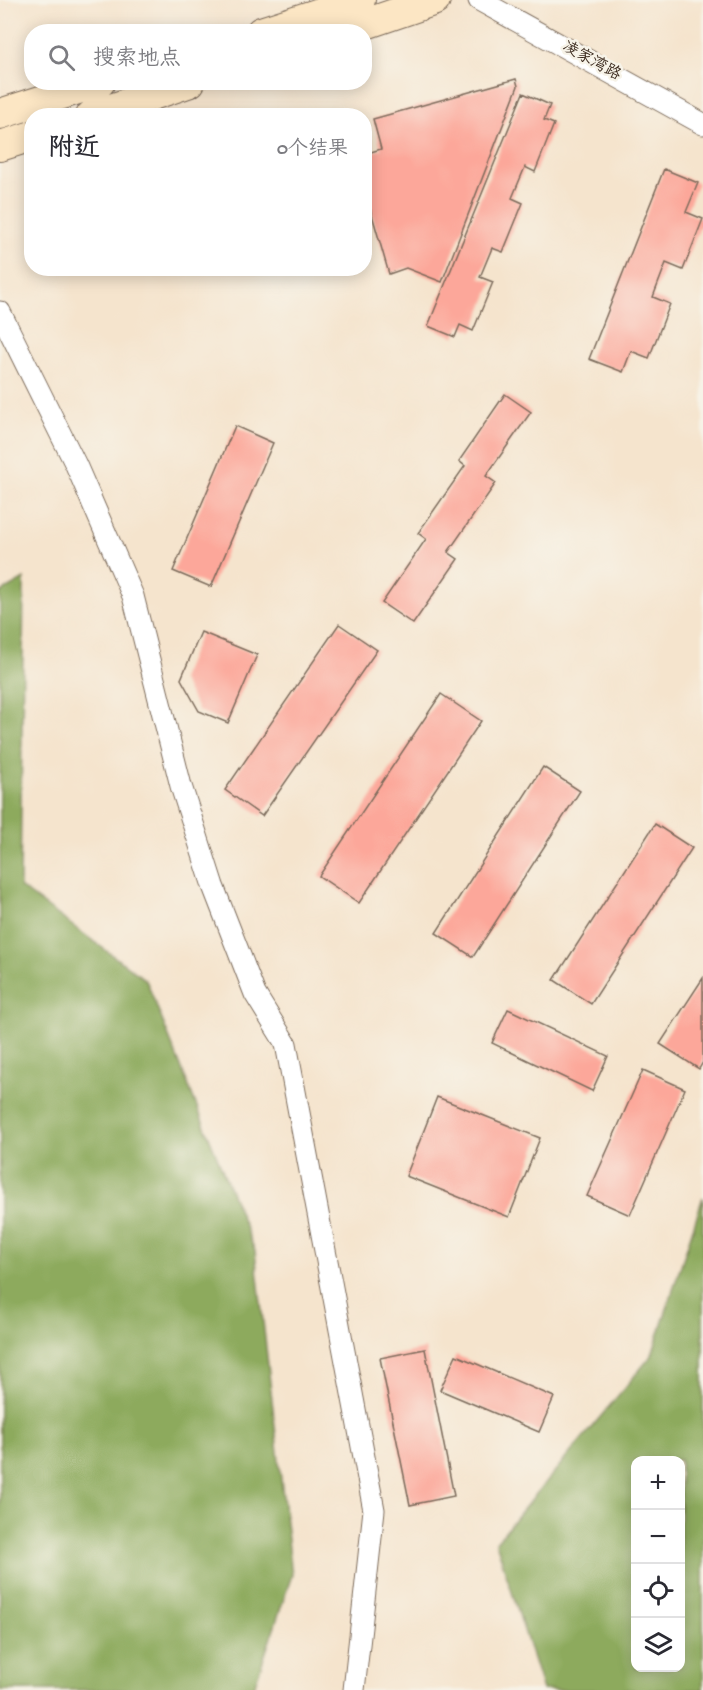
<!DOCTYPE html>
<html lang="zh">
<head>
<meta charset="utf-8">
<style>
  body { margin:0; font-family:"Gochi Hand","LXGW WenKai TC",sans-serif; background:#f2f2f3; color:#2b2b33 }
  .controls { position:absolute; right:18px; bottom:18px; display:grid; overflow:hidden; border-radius:12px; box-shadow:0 3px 15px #0003 }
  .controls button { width:54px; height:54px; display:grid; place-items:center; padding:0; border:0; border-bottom:2px solid #e1e1e2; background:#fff; color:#2b2b33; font:30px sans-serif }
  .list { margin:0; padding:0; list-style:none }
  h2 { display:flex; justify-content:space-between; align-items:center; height:78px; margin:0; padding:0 24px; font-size:26px }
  h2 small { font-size:20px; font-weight:400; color:#7c7c81 }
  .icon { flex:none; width:33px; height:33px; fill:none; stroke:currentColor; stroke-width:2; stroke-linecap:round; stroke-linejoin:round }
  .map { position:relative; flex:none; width:703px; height:1690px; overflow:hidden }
  .search { position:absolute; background:#fff; box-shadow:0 3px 15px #0003; left:24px; top:24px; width:348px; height:66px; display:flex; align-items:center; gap:15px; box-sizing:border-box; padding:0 21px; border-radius:24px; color:#7c7c81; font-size:22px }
  .panel { position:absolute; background:#fff; box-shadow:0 3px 15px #0003; left:24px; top:108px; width:348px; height:168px; border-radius:24px }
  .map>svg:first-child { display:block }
  .forest { fill:#8daa5d; stroke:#646a3e; stroke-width:1.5; fill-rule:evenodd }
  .building { fill:#fca79a }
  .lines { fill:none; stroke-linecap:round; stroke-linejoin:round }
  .street-casing { stroke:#7c6b5b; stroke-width:23 }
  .secondary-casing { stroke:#7c6b5b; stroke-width:32 }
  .street { stroke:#fff; stroke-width:21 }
  .secondary { stroke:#fce6c4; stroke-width:30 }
  .labels { text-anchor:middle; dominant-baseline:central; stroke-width:5; stroke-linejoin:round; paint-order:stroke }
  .street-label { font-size:16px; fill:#3b2a1e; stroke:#f7f3e8 }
</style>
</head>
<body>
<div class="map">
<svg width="703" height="1690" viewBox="0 0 703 1690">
  <rect width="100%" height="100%" fill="#f7f3e8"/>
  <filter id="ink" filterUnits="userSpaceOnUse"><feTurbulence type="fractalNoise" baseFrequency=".0167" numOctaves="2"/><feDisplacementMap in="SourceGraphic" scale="12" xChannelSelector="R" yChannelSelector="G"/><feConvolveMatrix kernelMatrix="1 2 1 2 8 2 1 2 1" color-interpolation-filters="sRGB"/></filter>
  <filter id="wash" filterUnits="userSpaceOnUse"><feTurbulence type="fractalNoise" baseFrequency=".008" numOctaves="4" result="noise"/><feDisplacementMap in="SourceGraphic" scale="24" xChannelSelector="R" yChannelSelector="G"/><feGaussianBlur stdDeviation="1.35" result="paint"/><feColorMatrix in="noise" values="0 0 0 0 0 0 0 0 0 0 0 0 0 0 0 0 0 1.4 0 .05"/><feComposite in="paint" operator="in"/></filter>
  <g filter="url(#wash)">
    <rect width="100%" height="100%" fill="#f5e4cd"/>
    <!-- forest -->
    <path class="forest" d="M24,579L20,887L146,980L255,1251L292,1575L253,1690H0V593Z
      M703,1197V1690H543L496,1542L652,1355ZM636,1460H680V1668H636Z"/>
    <g id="blocks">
      <!-- building -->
      <path class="building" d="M516,79L518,86L442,282L406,268L389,274L364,187V154L381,149L373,119Z
        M523,93L550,105L544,120L554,124L535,172L525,167L512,198L523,203L503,252L492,248L480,277L493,282L473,331L460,325L455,337L428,326Z
        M664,169L698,183L686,212L703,219L683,270L666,263L653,297L670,304L649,358L631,351L623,372L589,359Z
        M505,394L531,412L486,476L496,483L448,552L458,559L413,624L382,603L426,539L418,533L465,466L459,461Z
        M235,426L273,443L211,587L173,571Z
        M339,624L377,650L262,816L225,790Z
        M201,632L257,655L228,723L199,711L181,679Z
        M441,694L481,721L359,903L319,876Z
        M543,767L580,791L473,957L436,933Z
        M655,824L692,848L591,1004L554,980Z
        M703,978V1062L699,1069L660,1044Z
        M508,1009L608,1056L592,1091L492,1043Z
        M643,1070L685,1089L630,1215L587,1196Z
        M437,1097L540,1138L509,1217L406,1176Z
        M425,1349L454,1496L410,1505L380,1358Z
        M456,1355L554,1397L539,1432L440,1390Z"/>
    </g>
  </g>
  <g filter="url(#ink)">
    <use href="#blocks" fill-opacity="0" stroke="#7c6b5b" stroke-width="1.5"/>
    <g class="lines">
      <!-- street casing -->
      <g class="street-casing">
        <path id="street" d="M479,0L703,124
          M0,312L76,465L133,596L181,786L213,886L255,994L286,1044L374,1510L354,1690"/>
      </g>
      <!-- secondary casing -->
      <g class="secondary-casing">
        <path id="secondary" d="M261,32L360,0
          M342,32L435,0
          M0,114L100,82
          M91,116L190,82
          M0,146L32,136"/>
      </g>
      <!-- street -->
      <use href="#street" class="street"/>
      <!-- secondary -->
      <use href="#secondary" class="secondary"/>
    </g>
  </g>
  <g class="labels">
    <!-- street labels -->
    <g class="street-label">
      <text transform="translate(591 62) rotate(29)">凌家湾路</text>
    </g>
  </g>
</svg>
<div class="controls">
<button>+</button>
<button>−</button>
<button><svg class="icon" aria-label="locate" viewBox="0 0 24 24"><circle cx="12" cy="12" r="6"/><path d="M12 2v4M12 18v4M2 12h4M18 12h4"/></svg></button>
<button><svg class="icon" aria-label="layers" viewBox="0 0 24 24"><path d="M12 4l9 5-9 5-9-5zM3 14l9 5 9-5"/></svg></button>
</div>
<div class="search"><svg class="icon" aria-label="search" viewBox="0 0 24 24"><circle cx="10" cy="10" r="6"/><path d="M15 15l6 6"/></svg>搜索地点</div>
<section class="panel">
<h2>附近<small>0个结果</small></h2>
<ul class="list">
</ul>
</section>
</div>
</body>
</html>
